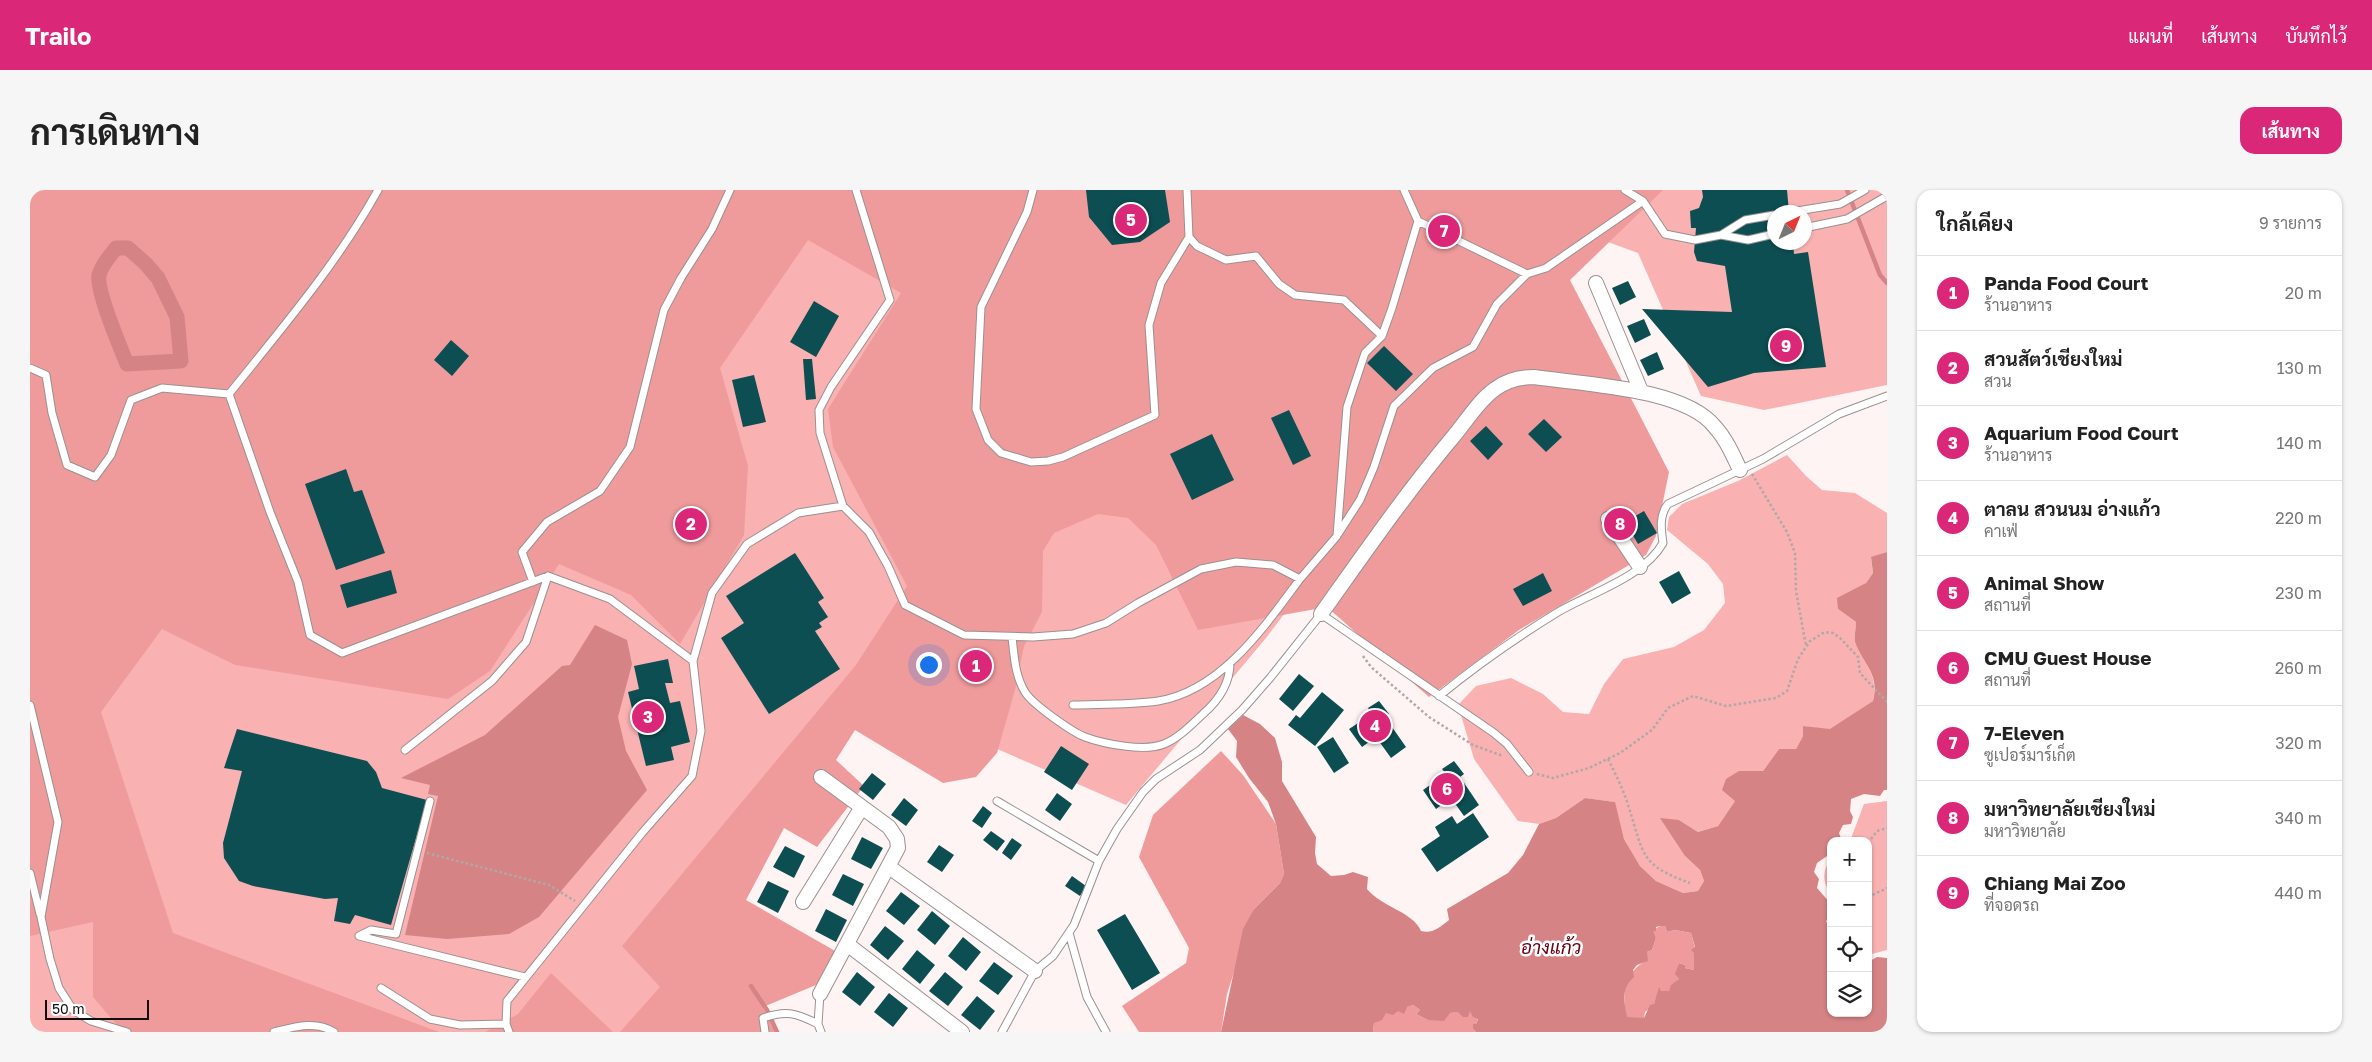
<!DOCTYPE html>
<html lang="th">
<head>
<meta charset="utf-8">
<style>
  body { margin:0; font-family:"Golos Text",Sarabun,sans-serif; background:#f6f6f6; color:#222 }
  .controls { position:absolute; right:15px; bottom:15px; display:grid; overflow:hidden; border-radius:10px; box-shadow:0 1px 4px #0004 }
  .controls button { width:45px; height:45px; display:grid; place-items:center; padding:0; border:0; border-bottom:1px solid #e0e0e0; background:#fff; color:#222; font:25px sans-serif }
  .compass { position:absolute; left:1737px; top:15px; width:45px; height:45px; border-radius:50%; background:#fff; box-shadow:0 1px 4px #0004; rotate:43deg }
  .scale { position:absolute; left:15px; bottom:12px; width:104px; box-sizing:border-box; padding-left:5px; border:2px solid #120f0f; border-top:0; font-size:14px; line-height:18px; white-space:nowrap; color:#120f0f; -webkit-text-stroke:4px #fff; paint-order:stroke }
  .you { position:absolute; left:898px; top:474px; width:18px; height:18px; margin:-12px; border:4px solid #fff; border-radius:50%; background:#1a73e8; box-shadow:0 0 0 8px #1a73e833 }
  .badge { display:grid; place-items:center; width:32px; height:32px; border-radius:50%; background:#db2777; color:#fff; font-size:16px; font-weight:700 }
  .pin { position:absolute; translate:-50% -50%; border:2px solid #fff; box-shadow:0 1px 5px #0006 }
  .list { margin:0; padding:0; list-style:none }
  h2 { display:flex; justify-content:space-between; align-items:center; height:65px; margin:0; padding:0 20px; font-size:21px }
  h2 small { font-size:16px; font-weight:400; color:#767676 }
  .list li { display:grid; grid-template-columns:32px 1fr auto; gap:15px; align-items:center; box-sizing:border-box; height:75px; padding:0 20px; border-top:1px solid #e0e0e0 }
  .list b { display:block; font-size:19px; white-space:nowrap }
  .list p { margin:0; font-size:16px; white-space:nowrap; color:#767676 }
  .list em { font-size:16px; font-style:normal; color:#767676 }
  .icon { flex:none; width:28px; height:28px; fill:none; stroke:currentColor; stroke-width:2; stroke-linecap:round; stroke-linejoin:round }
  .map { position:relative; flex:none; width:1857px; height:842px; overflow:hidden; border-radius:15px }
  header { display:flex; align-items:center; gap:30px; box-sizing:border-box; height:70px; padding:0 25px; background:#db2777; color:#fff }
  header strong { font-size:24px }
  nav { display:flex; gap:28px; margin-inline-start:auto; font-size:18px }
  .intro { display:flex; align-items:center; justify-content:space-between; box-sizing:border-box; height:120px; padding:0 30px }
  h1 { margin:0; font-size:35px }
  .button { padding:12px 22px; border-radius:15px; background:#db2777; color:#fff; font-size:18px; font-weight:700 }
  main { display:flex; gap:30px; padding:0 30px }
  aside { flex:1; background:#fff; border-radius:15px; box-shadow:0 1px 4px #0004 }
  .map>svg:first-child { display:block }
  .green { fill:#f9b1b2; fill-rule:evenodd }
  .forest { fill:#ef9b9c }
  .water { fill:#d58385; fill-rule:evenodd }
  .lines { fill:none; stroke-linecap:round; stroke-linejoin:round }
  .stream { stroke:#d58385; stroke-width:4.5 }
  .canal { stroke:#d58385; stroke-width:15 }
  .building { fill:#0d4e52 }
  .service-casing { stroke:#9a9090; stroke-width:9 }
  .minor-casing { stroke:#9a9090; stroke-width:16 }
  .path { stroke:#b0a8a8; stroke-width:2.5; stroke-dasharray:2.5 2.5; stroke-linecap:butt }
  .service { stroke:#fff; stroke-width:7 }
  .minor { stroke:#fff; stroke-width:14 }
  .labels { text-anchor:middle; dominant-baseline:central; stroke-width:5; stroke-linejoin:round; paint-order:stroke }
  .water-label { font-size:19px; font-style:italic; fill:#660017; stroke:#fff }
</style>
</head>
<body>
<header>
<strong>Trailo</strong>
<nav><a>แผนที่</a><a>เส้นทาง</a><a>บันทึกไว้</a></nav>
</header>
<div class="intro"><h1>การเดินทาง</h1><a class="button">เส้นทาง</a></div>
<main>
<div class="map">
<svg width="1857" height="842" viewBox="0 0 1857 842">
  <rect width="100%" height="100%" fill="#fff4f4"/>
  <!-- green -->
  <path class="green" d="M85,0H1857V195L1734,220L1671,206L1608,63L1578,52L1476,131L1236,448L1096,615L820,495L636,842H0V62ZM1744,22H1774V52H1744Z
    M1757,265L1776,286L1792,300L1825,303L1857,323V362L1841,368L1843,383L1836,393L1808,419L1826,432C1826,438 1824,446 1825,452C1833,475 1849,482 1843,511L1800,540L1773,536V546L1766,559H1749L1733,581H1709L1705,611L1688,636L1668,642L1649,630L1655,666L1670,680L1674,691L1668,701L1653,703L1626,691L1610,676L1594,649L1584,612L1555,608L1526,628L1509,634L1488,631L1444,569L1428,515L1446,496L1481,488L1513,504L1533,522L1559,524L1574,494L1593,469L1644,457L1674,440L1695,413L1693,394L1678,374L1637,340L1639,327L1652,314L1708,291Z
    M1857,611V760L1838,765V651H1820L1834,614Z
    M1801,669V704C1792,693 1792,680 1801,669Z"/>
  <!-- forest -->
  <path class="forest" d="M0,0H1633L1540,90L1639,282L1626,346L1616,365L1489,440L1399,507L1297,417L1168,440L1126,355L1098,328L1068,324L1024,343L1013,361L1012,422L994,456L985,500L967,563L946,587L913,593L825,540L806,570L834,596L787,657L754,638L716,710L814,766L803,788L733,817L745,842H590L630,797L592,756L826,475L877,396L803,257L798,219L871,103L778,50L690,178L718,276L714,345L650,454L601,405L529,374L460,481L418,509L205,475L132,439L71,522L143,743L409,842H93L63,807V732L0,746Z
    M1191,561L1213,585L1246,634L1254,684L1250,693L1224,719L1197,804L1191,842H1109L1092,816L1156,773L1159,758L1109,667L1123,625Z
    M1630,736H1635L1637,742L1645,740L1661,743L1665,758L1664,780L1655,778V775L1649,773L1646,784L1649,789L1639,801L1629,802L1623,816L1615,822L1614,828L1604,829L1596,827C1593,804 1593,783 1616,771L1617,762L1622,760L1626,748L1622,741Z
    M521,783L583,842H455L488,824Z
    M1383,815L1390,820L1386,824L1398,830L1420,823L1440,820L1448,828L1446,834H1443V839L1446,842H1343L1344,833L1356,823Z"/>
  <!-- water -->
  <path class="water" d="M1857,362V600H1854L1850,606L1834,604L1821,609L1820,621L1823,627L1821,634L1813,635L1809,643L1812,651H1801L1800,664L1787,673L1784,682L1789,689L1787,698L1801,714V726L1798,727L1796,732L1801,735V823H1838V772L1847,767L1857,768V842H1446L1443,839V834H1446L1448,829L1443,827L1440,821L1438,827H1433L1428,822L1420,823L1414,831L1398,830L1386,824L1390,820L1383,815L1377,817L1374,824L1368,821L1363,825L1356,823L1352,830L1344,833L1343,842H1191L1213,739L1224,719L1250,693L1254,684L1246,634L1238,612L1219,588L1206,567L1207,551L1198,539L1213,525L1230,534L1245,548L1252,572V591L1286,647L1285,663L1287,674L1301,686L1314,685L1323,682L1338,687L1337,699C1352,717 1383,722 1391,741C1403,744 1410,737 1419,730L1417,719L1478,683L1493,665L1509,634L1526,628L1555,608L1585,612L1594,649L1610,676L1626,691L1653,703L1668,701L1674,691L1670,680L1655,666L1630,628L1649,630L1668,642L1688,636L1705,611L1692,600L1696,589L1709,581H1733L1749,559H1766L1773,546V536L1800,539L1843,511C1850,483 1833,475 1825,452C1824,446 1826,438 1826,432L1808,419L1807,408L1836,393L1843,383L1841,367ZM1630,736H1635L1637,742L1645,740L1661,743L1665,757L1661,760L1664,763V780L1655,778V775L1649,773L1645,784L1649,789L1641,795L1639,801H1631L1629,797L1624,814L1620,815L1614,828L1597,827C1594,812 1591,798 1604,787L1603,780L1607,775L1618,771L1617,762L1622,760L1626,748L1623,741H1626V737Z
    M565,435L597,450L602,474L588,527L596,561L617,600L509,727L479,744L417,749L375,745L408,606L398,604L400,595L371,588L455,545L532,476L540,475Z"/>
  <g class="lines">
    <!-- stream -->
    <path class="stream" d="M1817,0L1850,85L1857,93
      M721,796L737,820L747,842"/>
    <!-- canal -->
    <path class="canal" d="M86,58H98L116,74L128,88L147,127L151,171L97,174C90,156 66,101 69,85C72,74 80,66 86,58Z"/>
  </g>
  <!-- building -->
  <path class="building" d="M1056,0H1135L1140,32L1110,52L1082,55L1059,27Z
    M1672,0H1757L1759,22H1744V52H1763L1764,64L1778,62L1796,177L1724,183L1678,197L1612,119L1702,122L1695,76L1667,71L1664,62L1666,38H1661L1660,21L1669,18L1673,7Z
    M1598,91L1606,107L1590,115L1582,98Z
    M784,111L809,126L786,167L760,152Z
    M1614,129L1621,145L1605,153L1597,136Z
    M421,150L439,166L422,186L404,170Z
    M1354,156L1383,184L1366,201L1337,173Z
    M1627,162L1634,179L1618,186L1610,170Z
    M773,169H782L786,209L776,210Z
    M724,185L736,232L713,237L702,190Z
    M1259,220L1281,266L1263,275L1241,228Z
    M1514,229L1532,247L1516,262L1498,244Z
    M1456,236L1473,254L1458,270L1440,251Z
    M1182,244L1204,290L1162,310L1140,264Z
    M316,279L324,302L332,300L355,363L306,380L275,294Z
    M1614,321L1627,343L1608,354L1595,332Z
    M765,363L794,408L788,412L798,427L789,433L792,437L785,441L810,479L739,524L691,448L714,433L696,406Z
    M361,380L367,403L317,418L310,395Z
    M1649,381L1661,403L1642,414L1629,392Z
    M1513,383L1522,401L1493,416L1483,399Z
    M638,469L643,493H635L640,513L650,511L660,552L641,557L644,570L616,576L598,502L609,499L604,476Z
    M1269,484L1284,496L1263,521L1249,509Z
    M1292,502L1314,520L1285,556L1258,535L1266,525L1270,528Z
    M1349,511L1359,524L1355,527L1376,557L1361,568L1346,547L1332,557L1319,539L1342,524L1338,518Z
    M207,539L337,571L346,582L352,598L397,610L361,735L325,725L320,734L304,731L308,708L295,709L223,696L209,691L194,668L193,653L212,581L194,578Z
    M1303,547L1319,573L1304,583L1287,557Z
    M1031,556L1059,574L1042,600L1014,582Z
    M1424,571L1434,584L1430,587L1449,615L1434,626L1421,608L1406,619L1393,600L1416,584L1412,579Z
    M842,583L856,594L843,610L829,599Z
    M1027,603L1042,614L1030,631L1015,620Z
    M874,608L888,620L876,636L861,625Z
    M953,616L962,623L952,638L942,631Z
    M1443,623L1459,647L1407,682L1391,659L1410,646L1405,637L1422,626L1427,634Z
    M961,641L975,651L967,661L953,650Z
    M832,647L853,658L841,679L821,669Z
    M982,648L992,655L981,670L972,663Z
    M909,655L924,665L912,682L897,672Z
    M755,656L775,666L764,688L743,677Z
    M813,684L834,694L823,716L802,705Z
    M1042,686L1056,696L1050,706L1035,696Z
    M738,691L759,701L748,723L727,712Z
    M871,702L890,716L874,735L856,721Z
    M796,719L817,730L806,752L785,741Z
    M902,721L920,736L905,755L887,740Z
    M1095,724L1130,783L1102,800L1067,740Z
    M855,736L874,751L858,770L840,755Z
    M933,747L951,762L936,781L918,766Z
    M887,760L905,775L890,794L872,779Z
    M964,772L983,786L968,805L949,791Z
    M827,782L845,797L830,816L812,802Z
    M915,782L933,797L918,816L899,801Z
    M859,803L878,818L863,837L844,822Z
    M947,806L965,821L950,840L931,825Z"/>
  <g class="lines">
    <!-- service casing -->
    <g class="service-casing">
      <path id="service" d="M1003,0L997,22L951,117L946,219L958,250L971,263L1001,272L1018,271L1033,267L1125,225L1119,135L1131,93L1159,47L1157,0
        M1374,0L1388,31L1497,84L1516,78L1613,11
        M1595,0L1613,11L1635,44L1665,50L1691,45L1718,50L1744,44
        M1761,22L1810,14L1835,0
        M1774,38L1817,29L1857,6
        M1691,45L1715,30L1744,25
        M1159,47L1167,56L1196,70L1226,66L1249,94L1265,105L1314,110L1352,146
        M0,178L16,185L22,223L37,275L65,287L81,265L101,210L132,198L199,204C252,138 307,74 348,0
        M199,204L240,322L268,392L280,445L312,463L518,386L580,409L663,471
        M813,316L790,243L789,220L801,197L860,110L826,0
        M1308,344L1330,310L1344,277L1364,216L1403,178L1443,157L1467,114L1497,84
        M503,392L492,362L517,332L570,301L600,257L634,120L651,88L682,39L700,0
        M982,447C984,465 985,486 995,502C1002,514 1042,542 1055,547C1074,554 1115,562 1134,554C1149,548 1161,535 1173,524C1189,510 1200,494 1200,473
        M1409,506C1447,475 1487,447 1528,422C1560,403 1614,387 1633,353C1631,340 1629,325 1638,314L1733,269L1809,224L1857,206
        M0,515L28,632L11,727L20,769L29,798L43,820L61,831L97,842
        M1043,515C1071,514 1100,515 1128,511C1191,501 1235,436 1270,389
        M375,560L462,491L496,452L518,386
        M400,611L366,744L341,740L329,746L495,787
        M967,611L1069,671
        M0,683L10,724
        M1039,743L1057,807L1076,842
        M351,798L400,829L430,835L476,834
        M788,834L790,804
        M244,842C264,837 285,830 304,842
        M479,842L476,834L477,811L612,643L662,586L671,541L663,471L682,403L717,354L768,323L813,316L839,342L858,376L875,415L934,445L1003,447L1043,444L1076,433L1108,413L1171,379L1206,372L1243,375L1270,389L1307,346L1317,217L1335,163L1352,146L1362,118L1388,31
        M735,842L733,828C757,820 766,823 788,834L791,842
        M972,842L1005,781L1023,766L1044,735L1069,671L1087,639L1113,602L1126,589L1170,560L1212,520L1240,488L1291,424L1464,543L1477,554L1499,582"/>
    </g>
    <!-- minor casing -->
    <g class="minor-casing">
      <path id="minor" d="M1566,93L1611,201
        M1578,329L1610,377
        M1291,424C1334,364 1375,304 1423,247C1436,232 1448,211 1465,199C1477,190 1489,187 1504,187C1551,194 1655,198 1685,237C1696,249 1703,265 1710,280
        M859,677L1005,781
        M773,712L832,617
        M817,754L932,842
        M790,804L868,658L867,649L859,637L791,587"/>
    </g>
    <!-- path -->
    <path class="path" d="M1722,284L1757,342L1765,363L1766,401L1776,456
      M1333,466L1341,477L1399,527L1443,555L1473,566
      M1578,569C1586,585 1594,601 1599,618C1614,665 1610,675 1660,693
      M1507,584L1523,588L1559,578L1590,563L1622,540L1638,518L1663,506L1696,516L1746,508L1757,501L1768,469L1780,451L1795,442L1803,443L1810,448L1828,467L1830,483L1857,512
      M1838,653L1847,641L1857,638
      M397,663L519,695L545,711
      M1838,707L1857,698"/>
    <!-- service -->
    <use href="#service" class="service"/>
    <!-- minor -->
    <use href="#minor" class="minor"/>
  </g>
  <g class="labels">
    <!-- water labels -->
    <g class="water-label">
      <text x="1521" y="756">อ่างแก้ว</text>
    </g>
  </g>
</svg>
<div class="controls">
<button>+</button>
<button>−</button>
<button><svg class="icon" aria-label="locate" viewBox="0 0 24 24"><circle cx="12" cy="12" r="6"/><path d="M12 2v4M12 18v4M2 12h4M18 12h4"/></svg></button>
<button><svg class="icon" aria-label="layers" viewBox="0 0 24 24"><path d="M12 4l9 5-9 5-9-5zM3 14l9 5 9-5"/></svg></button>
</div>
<svg class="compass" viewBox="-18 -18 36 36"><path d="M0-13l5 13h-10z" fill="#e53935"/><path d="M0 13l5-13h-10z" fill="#767676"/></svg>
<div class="scale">50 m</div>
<div class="you"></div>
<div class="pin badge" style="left:946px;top:476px">1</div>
<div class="pin badge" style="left:661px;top:334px">2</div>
<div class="pin badge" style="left:618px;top:527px">3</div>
<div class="pin badge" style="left:1345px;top:536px">4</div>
<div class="pin badge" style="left:1101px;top:30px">5</div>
<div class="pin badge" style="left:1417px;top:599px">6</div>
<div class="pin badge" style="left:1414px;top:41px">7</div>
<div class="pin badge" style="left:1590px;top:334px">8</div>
<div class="pin badge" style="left:1756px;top:156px">9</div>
</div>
<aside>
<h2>ใกล้เคียง<small>9 รายการ</small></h2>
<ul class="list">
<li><span class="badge">1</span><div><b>Panda Food Court</b><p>ร้านอาหาร</p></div><em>20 m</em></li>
<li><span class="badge">2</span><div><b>สวนสัตว์เชียงใหม่</b><p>สวน</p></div><em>130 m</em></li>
<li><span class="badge">3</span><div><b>Aquarium Food Court</b><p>ร้านอาหาร</p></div><em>140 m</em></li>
<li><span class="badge">4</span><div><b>ตาลน สวนนม อ่างแก้ว</b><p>คาเฟ่</p></div><em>220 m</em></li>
<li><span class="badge">5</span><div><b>Animal Show</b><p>สถานที่</p></div><em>230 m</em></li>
<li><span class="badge">6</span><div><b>CMU Guest House</b><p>สถานที่</p></div><em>260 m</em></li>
<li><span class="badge">7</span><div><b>7-Eleven</b><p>ซูเปอร์มาร์เก็ต</p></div><em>320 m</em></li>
<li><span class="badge">8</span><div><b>มหาวิทยาลัยเชียงใหม่</b><p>มหาวิทยาลัย</p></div><em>340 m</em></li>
<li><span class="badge">9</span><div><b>Chiang Mai Zoo</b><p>ที่จอดรถ</p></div><em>440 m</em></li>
</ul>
</aside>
</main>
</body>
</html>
